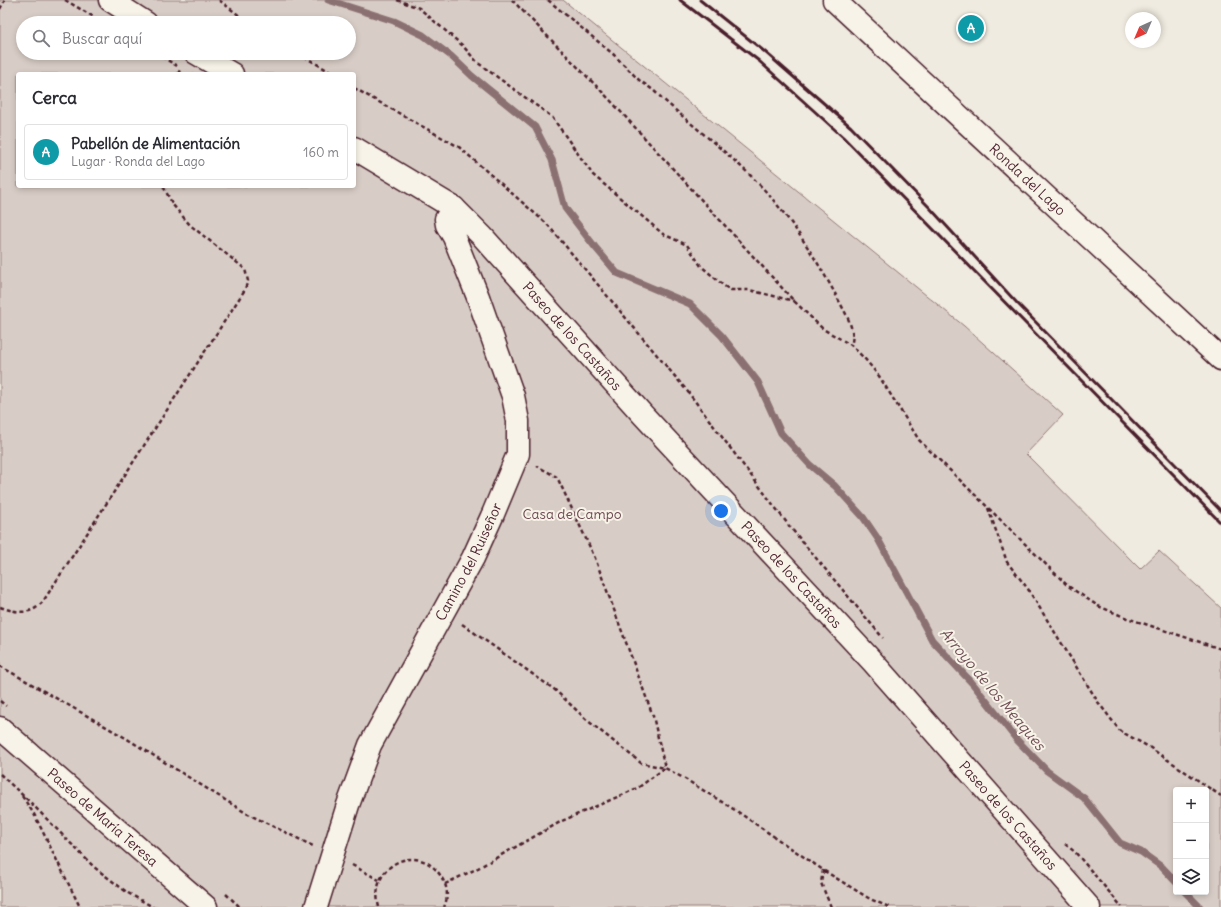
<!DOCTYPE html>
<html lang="es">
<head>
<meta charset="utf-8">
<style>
  body { margin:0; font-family:Delius,sans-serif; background:#f7f7f7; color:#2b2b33 }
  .controls { position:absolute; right:12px; bottom:12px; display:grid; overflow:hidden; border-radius:4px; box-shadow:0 2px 6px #0003 }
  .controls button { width:36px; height:36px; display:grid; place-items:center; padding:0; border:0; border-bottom:1px solid #e1e1e2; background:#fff; color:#2b2b33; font:20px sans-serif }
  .compass { position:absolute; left:1125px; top:12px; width:36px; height:36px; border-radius:50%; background:#fff; box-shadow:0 2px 6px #0003; rotate:224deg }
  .you { position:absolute; left:721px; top:511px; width:14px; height:14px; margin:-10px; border:3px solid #fff; border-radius:50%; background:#1a73e8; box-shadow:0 0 0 6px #1a73e833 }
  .badge { display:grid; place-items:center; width:26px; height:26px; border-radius:50%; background:#4a1f2b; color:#fff; font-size:13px; font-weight:700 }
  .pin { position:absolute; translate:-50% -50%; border:2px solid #fff; box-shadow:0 1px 4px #0006 }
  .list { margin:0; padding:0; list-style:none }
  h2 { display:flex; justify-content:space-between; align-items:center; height:52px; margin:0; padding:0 16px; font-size:17px }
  h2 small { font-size:13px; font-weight:400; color:#7c7c81 }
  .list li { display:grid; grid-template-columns:26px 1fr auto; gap:12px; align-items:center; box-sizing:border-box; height:56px; margin:0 8px 8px; padding:0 8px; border:1px solid #e1e1e2; border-radius:4px }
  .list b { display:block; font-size:15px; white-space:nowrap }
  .list p { margin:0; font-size:13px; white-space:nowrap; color:#7c7c81 }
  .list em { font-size:13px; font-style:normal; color:#7c7c81 }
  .icon { flex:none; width:22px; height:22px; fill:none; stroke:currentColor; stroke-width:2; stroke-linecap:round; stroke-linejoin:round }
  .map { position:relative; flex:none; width:1221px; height:907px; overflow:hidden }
  .search { position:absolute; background:#fff; box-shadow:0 2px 6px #0003; left:16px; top:16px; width:340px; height:44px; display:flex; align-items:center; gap:10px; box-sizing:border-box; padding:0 14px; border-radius:22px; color:#7c7c81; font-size:15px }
  .panel { position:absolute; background:#fff; box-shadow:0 2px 6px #0003; left:16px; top:72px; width:340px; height:116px; border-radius:4px }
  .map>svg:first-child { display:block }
  .green { fill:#d8cdc6; stroke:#917678; fill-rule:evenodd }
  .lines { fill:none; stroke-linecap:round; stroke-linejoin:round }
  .stream { stroke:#8b6f72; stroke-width:7 }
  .minor-casing { stroke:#4a1f2b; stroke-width:25 }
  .path { stroke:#4a1f2b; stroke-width:2.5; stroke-dasharray:4 3; stroke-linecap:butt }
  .minor { stroke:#f7f3e8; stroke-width:22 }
  .rail { stroke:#4a1f2b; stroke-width:3 }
  .labels { text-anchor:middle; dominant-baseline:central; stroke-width:4; stroke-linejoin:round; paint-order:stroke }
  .street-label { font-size:14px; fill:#4a1f2b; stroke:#f7f3e8 }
  .park-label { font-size:14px; fill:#6e4a52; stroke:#f7f3e8 }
  .water-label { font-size:15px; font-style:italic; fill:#704e55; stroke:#f7f3e8 }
</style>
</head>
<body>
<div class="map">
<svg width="1221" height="907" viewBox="0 0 1221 907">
  <rect width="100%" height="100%" fill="#f0ebe0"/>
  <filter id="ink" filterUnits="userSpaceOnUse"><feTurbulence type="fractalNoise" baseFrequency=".025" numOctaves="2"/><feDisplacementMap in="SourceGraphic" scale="8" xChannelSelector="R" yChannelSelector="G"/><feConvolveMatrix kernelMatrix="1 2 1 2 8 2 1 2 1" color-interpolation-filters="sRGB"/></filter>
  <g filter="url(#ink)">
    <!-- green -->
    <path class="green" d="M0,0H563L964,326L1063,415L1026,454L1140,569L1159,551L1221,608V907H0ZM23,23H349V53H23ZM18,74H354V186H18ZM1176,790H1206V892H1176Z"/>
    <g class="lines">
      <!-- stream -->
      <path class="stream" d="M328,0L394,21L423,35L451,56L472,76L535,127L552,160L565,208L595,247L617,273L690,304L722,336L758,382L781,433L810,465L835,486L863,517L878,539L932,640L973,684L1017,740L1047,771L1084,798L1120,843L1141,852L1162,867L1176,882
        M1185,892L1200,907"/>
      <!-- minor casing -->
      <g class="minor-casing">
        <g id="minor">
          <path d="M110,0L146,23"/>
          <path id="s1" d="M834,0L1221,359"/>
          <path d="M196,53L232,74"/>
          <path id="s2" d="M354,148L454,208L483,237L644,416L872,661L1089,907"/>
          <path id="s3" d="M0,728L206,907"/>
          <path id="s4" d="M316,907L348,805L370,745L473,558L493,514L518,454V421L513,396L478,297L454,237L447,225L446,219L454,208"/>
        </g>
      </g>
      <!-- path -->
      <path class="path" d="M65,0L94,17
        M219,0L249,23
        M397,0L419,8L462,45L478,63L552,117L593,175L663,234L687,245L701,266L724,286L731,290H749L794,301
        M512,0L610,100L794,301L823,329L851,345L865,359L879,376L919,440L1068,586L1098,606L1127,618L1221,649
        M548,0L613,54L639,80L653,90C685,120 720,146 751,176C786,210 814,255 837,297C844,311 857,330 851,345
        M0,9L5,0
        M156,53L177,66
        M298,53L334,74
        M178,74L181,68
        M354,88L459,147L547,224L688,392L790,527L883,638
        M988,508L1007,562L1028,589L1098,702L1120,731L1149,747L1221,796
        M0,607C18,613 32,616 44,600L244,291L248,281L245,269L190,225L173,205L163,186
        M462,624L555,690L588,721L641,763L665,768L685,779L735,810L823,870L870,899L889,907
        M0,666L124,737L246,813L313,846
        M0,701L6,706
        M0,774L31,803L94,867L128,893L153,907
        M22,796L34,814L80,907
        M1065,844L1075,852L1122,907
        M352,865L379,880
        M823,870L821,883L831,907
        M445,884L478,868L562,821L622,795L639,787L665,768L653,716L595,558L557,477L537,466
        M226,894L240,907
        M379,907C367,863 422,839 443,880C448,888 448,899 444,907"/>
      <!-- minor -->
      <use href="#minor" class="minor"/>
      <!-- rail -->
      <path class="rail" d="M680,0L759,61L843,137L1221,523
        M700,0L765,52L851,127L930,208L1017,303L1221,511"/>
    </g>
  </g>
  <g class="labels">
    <!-- street labels -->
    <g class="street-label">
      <text stroke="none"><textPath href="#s1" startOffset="264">Ronda del Lago</textPath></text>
      <text stroke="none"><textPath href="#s2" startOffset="291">Paseo de los Castaños</textPath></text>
      <text stroke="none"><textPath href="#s4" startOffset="379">Camino del Ruiseñor</textPath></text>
      <text stroke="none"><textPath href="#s2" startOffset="615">Paseo de los Castaños</textPath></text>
      <text stroke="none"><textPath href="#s2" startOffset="939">Paseo de los Castaños</textPath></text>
      <text stroke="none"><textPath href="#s3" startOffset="136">Paseo de María Teresa</textPath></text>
    </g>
    <!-- park labels -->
    <g class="park-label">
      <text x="572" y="514">Casa de Campo</text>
    </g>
    <!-- water labels -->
    <g class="water-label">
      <text transform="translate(993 689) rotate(50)">Arroyo de los Meaques</text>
    </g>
  </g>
</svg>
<div class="controls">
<button>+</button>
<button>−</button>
<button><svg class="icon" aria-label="layers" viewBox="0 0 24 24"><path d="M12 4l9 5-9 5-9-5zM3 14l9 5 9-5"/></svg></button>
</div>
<svg class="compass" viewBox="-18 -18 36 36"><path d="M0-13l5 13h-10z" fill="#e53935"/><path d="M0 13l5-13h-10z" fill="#7c7c81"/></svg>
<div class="you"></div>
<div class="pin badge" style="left:971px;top:28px;background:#0f9aa8">A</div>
<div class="search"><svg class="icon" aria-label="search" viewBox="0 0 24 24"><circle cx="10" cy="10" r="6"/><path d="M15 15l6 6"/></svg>Buscar aquí</div>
<section class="panel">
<h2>Cerca<small></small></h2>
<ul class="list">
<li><span class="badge" style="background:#0f9aa8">A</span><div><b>Pabellón de Alimentación</b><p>Lugar · Ronda del Lago</p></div><em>160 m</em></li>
</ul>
</section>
</div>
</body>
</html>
